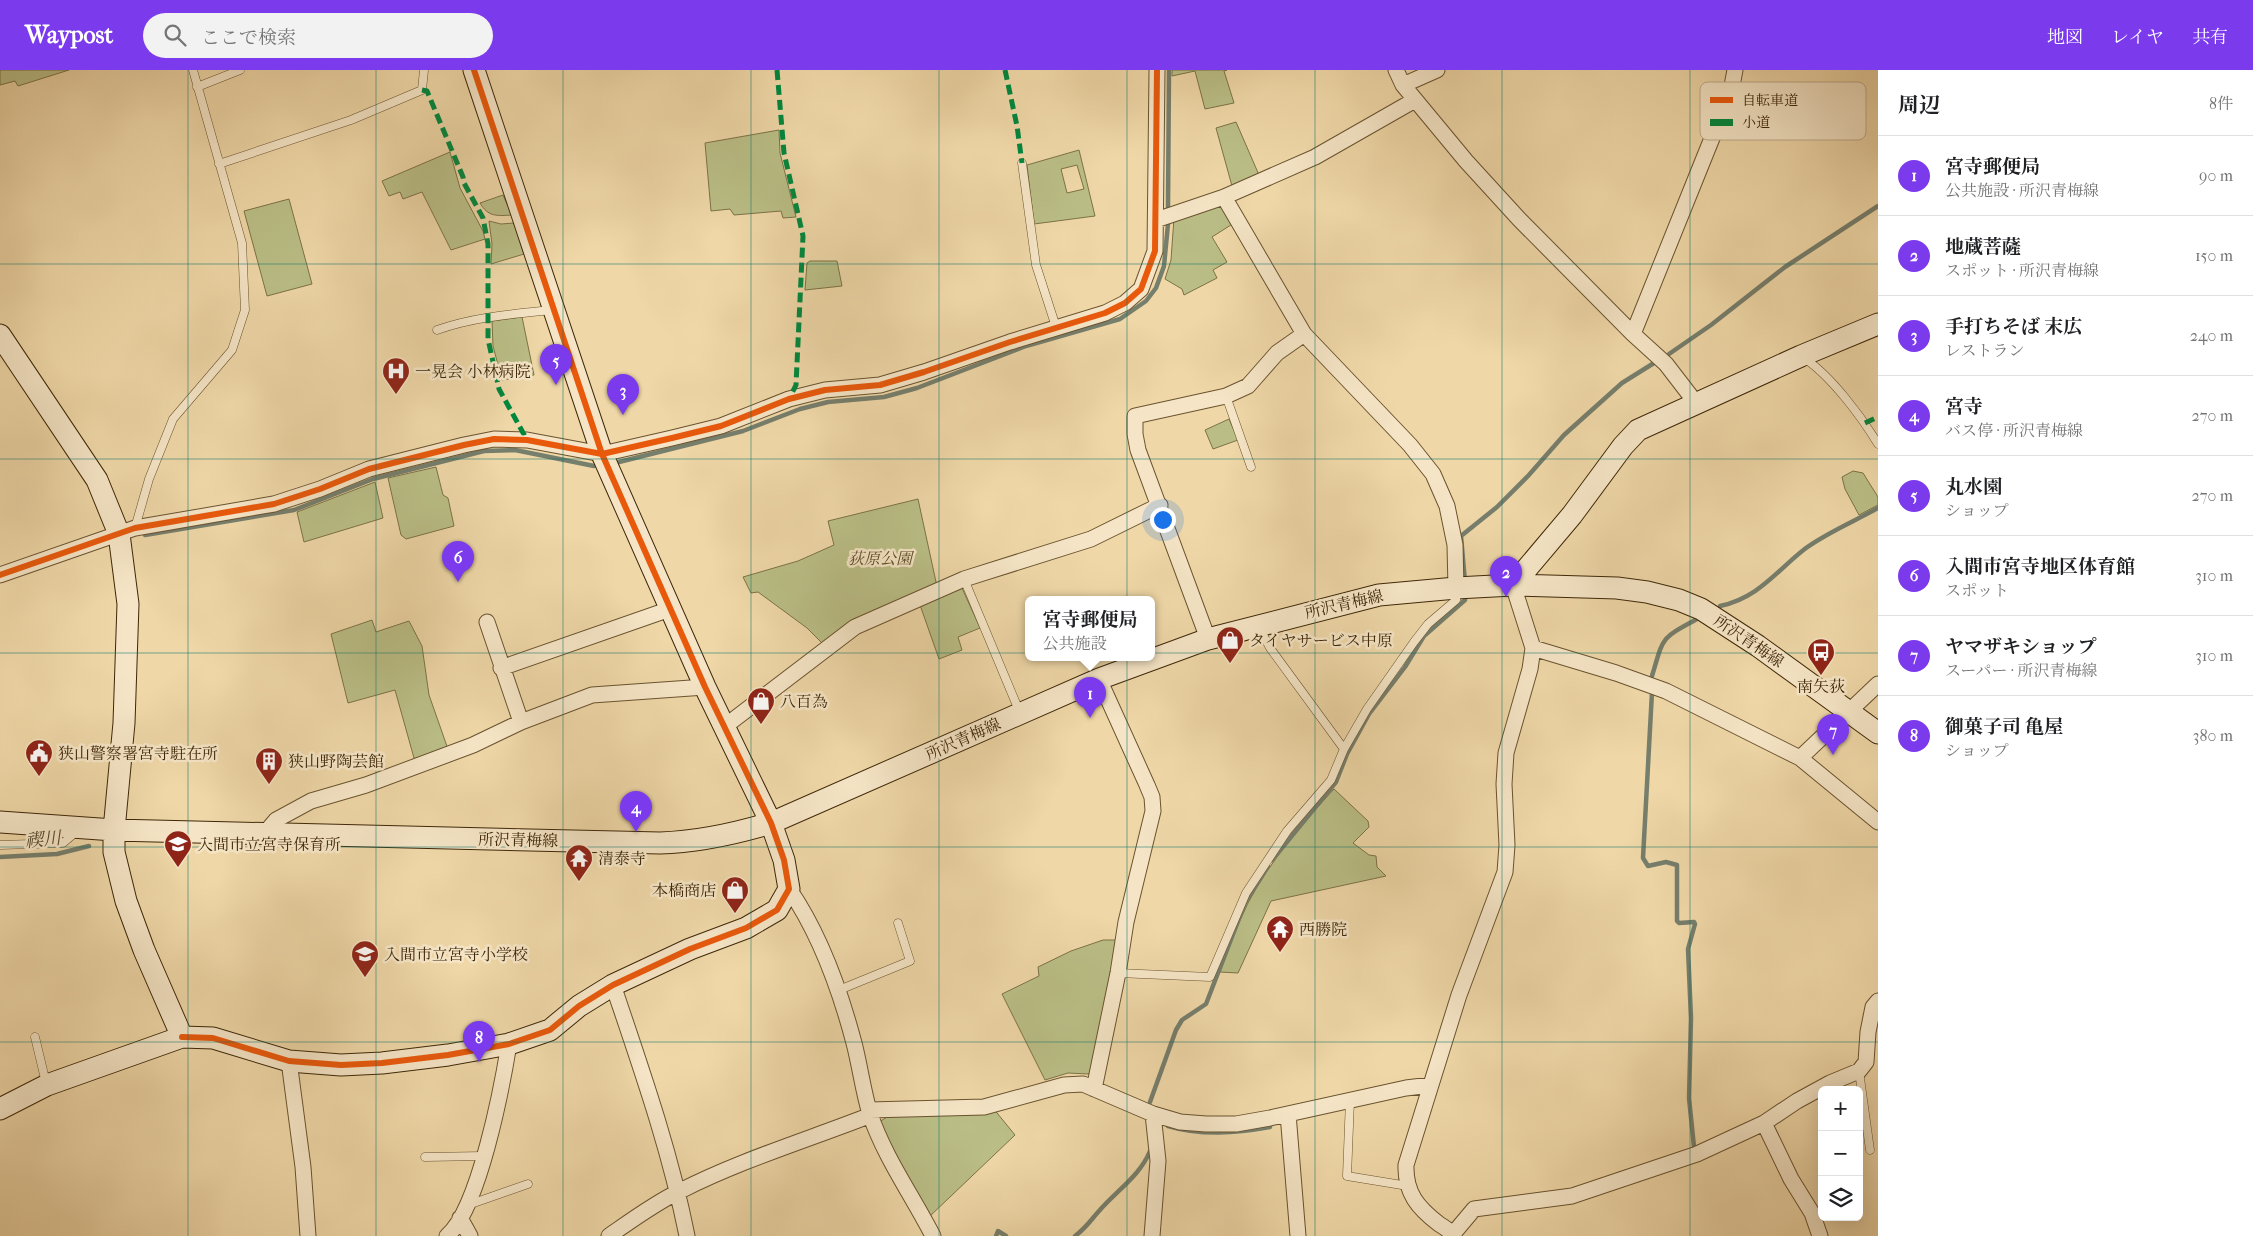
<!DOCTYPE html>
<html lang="ja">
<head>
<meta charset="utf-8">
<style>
  body { margin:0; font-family:"IM FELL French Canon","Noto Serif JP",serif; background:#f2f2f2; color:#202124 }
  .controls { position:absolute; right:15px; bottom:15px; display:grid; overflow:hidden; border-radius:8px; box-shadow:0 5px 20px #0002 }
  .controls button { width:45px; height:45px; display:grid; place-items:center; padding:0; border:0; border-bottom:1px solid #e0e0e0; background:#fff; color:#202124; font:25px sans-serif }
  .you { position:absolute; left:1162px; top:449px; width:18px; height:18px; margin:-12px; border:4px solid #fff; border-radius:50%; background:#1a73e8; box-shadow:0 0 0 8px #1a73e833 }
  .badge { display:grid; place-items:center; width:32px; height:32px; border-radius:50%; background:#7c3aed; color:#fff; font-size:16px; font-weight:700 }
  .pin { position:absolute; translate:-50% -41px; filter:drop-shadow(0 1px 2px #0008) }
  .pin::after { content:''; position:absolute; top:26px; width:18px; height:15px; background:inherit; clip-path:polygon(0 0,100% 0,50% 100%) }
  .popup { position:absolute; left:1025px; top:526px; width:130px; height:65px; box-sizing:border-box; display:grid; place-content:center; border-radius:8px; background:#fff; filter:drop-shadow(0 1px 4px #0005); font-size:16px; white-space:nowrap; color:#757577 }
  .popup b { font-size:19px; color:#202124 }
  .popup::after { content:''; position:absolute; left:50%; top:100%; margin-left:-10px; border:10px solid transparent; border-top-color:#fff }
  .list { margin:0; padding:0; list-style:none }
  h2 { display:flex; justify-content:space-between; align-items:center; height:65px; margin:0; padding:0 20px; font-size:21px }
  h2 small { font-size:16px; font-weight:400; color:#757577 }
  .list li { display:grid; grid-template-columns:32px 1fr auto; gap:15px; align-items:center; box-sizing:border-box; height:80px; padding:0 20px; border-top:1px solid #e0e0e0 }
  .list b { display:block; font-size:19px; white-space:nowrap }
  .list p { margin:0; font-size:16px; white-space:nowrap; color:#757577 }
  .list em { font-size:16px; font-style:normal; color:#757577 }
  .icon { flex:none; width:28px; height:28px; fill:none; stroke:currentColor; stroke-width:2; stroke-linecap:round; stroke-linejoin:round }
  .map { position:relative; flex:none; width:1878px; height:1166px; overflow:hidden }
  header { display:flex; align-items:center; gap:30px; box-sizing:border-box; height:70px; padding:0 25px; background:#7c3aed; color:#fff }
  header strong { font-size:24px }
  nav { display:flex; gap:28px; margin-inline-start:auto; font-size:18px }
  .search { width:350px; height:45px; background:#f2f2f2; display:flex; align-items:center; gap:12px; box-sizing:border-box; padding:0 18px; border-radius:28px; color:#757577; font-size:19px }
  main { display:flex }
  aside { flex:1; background:#fff }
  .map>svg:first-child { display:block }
  .green { fill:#babe86; stroke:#7c7246; fill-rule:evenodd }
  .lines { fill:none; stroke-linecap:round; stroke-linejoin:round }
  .stream { stroke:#767e6c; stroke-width:4.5 }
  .lane-casing { stroke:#6a532f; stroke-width:9 }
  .street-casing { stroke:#6a532f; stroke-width:17 }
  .secondary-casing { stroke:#3e2707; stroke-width:23 }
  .lane { stroke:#f5e5c6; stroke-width:8 }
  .street { stroke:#f5e5c6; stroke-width:15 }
  .secondary { stroke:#f5e5c6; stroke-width:21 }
  .quiet { stroke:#00873e; stroke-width:5; stroke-dasharray:10 5; stroke-linecap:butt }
  .cycleway-casing { stroke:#f5e5c6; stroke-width:9 }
  .cycleway { stroke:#e8590c; stroke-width:6 }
  .grid { fill:none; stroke:#0f766e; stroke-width:1; stroke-opacity:0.55 }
  .labels { text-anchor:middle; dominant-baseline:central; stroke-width:5; stroke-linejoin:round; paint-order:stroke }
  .poi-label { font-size:16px; fill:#3e2707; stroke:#f5e5c6; text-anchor:start }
  .park-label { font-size:16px; font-style:italic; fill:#5d4d27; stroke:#f5e5c6 }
  .street-label { font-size:16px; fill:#3e2707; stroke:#f5e5c6 }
  .water-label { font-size:18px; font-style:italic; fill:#564b31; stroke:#f5e5c6 }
  .key { fill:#f5e5c6; stroke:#beac8d; stroke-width:1 }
  .key-label { font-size:14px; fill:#3e2707 }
</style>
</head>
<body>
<header>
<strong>Waypost</strong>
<div class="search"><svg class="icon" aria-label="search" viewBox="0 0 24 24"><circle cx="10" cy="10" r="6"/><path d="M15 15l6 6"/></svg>ここで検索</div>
<nav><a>地図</a><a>レイヤ</a><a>共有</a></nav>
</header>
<main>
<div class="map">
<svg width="1878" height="1166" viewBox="0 0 1878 1166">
  <rect width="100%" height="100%" fill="#efd7a7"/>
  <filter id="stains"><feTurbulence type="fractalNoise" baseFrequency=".004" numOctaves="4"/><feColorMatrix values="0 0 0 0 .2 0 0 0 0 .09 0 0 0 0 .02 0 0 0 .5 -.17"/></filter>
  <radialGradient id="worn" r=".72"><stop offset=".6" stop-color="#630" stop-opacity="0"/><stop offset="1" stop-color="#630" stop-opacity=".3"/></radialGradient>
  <!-- green -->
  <path class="green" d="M0,0H69L18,16L15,11L0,15Z
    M1172,0H1227L1224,1L1234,33L1205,39L1195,1L1172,6Z
    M1236,52L1259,105L1232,116L1216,58Z
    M779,60L780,83L796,147L783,148L781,141L734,145L730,139L711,141L705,73Z
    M1079,80L1095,146L1034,154L1027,95ZM1077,95L1084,119L1067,123L1061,99Z
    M450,82L460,118L483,161L485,169L451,180L422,122L403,129L400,122L389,126L382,111Z
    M503,125L512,145C497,146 488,147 480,133Z
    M289,129L312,214L267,226L244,141Z
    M1218,135L1225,137L1234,153L1212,167L1227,192L1213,200L1217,208L1184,225L1182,219L1165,209L1171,190L1174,148Z
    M489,151L501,154L514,153L524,184L491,194L492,174Z
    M810,191H837L842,216L805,220L807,193Z
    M522,247L534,305L502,310L493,276L492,251Z
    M1229,349L1238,370L1213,379L1205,360Z
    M436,397L443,425L448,428L454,456L406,469L401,465L388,408Z
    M1853,401L1863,403L1878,427V435L1859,445L1845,419L1842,407Z
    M375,412L383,448L304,472L297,442Z
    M918,429L936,512L933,518L823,574L807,558L758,522L751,523L743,507L798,491L834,475L828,451Z
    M962,518L980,558L958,567L962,580L939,589L920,535Z
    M372,550L376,562L409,551L422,576L429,625L449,682L422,692L414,688L395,620L348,633L331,564Z
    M1334,719L1368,751L1369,757L1353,773L1369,785L1376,786L1377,797L1386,806L1271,831L1238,903L1220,902C1229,879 1237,855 1248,833C1270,791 1302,754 1334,719Z
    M1103,870H1121L1095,999L1088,1004L1068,1003L1045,1010L1002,924L1039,906L1038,897L1071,881Z
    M993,1038L1015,1065L929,1147L898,1094L879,1052L892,1044Z"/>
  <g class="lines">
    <!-- stream -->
    <path class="stream" d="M1168,138L1169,0
      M1669,284L1711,255L1785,197L1878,136
      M619,392L743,361L800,339L828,332L884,327L917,318L1026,276L1120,249L1146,231L1156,218L1164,196L1168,154
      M145,465L294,440L373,409L484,381L515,380L594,396
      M1465,512L1461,466L1497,437L1528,406L1564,365L1622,313L1654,293
      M1720,536C1759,528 1777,500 1806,478C1828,462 1855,451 1878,438
      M1652,606C1664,566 1660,569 1697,549
      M1652,622L1643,788L1648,796L1666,792L1677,795V851L1679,853L1694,852L1695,854L1688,879L1691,948L1689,1028L1694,1077
      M0,787L57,784L89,776
      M1272,790L1336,712L1347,684L1369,644L1405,597L1424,566L1465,530V522
      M1150,1032L1176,960L1182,950L1206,934L1245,833L1268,796
      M1168,1056C1202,1066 1236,1063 1270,1057
      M996,1166L998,1161L1006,1166
      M1075,1166C1086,1158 1090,1151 1099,1141C1116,1121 1140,1106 1150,1081"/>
    <!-- lane casing -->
    <g class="lane-casing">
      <path id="lane" d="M197,17L240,0
        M1022,93L1036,195L1056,257
        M219,94L351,50L422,20L424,0
        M437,260C474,247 513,244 552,240
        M1804,288C1831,306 1861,346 1878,374
        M1226,326L1251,397
        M135,458L149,409L173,349L232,280L245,240L242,173L193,0
        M964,509L1020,643
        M1259,557L1270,578L1344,679
        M0,775L63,773L76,762
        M1118,903L1210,907L1246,823L1287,761L1331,710L1344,679L1367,639L1414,572L1428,554L1456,530L1457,520
        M839,920L910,891L898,853
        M35,967L46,1013
        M1859,1001L1870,1080
        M1350,1030L1347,1106L1408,1116
        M425,1087L483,1086
        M468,1135L528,1114"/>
    </g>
    <!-- street casing -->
    <g class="street-casing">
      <path id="street" d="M1396,0L1403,15L1466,91L1519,149L1633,264L1666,294L1696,333
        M1403,15L1437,0
        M1224,127L1304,264L1410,375L1433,404L1447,436L1455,475L1456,518
        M1156,150L1224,127L1315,87L1415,30
        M1633,264L1731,21L1735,0
        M0,505L135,458L274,434L320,419L369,399L464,375L494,369L527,370L602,384L672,368L721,356L789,329L825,320L880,315L924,302L1010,272L1105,243L1125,233L1141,219L1155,181L1157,0
        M487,552L521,652
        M1208,569L1138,380L1135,364V346L1226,326L1248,316L1277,283L1304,264
        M1533,578L1616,603L1666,621L1800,688L1878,752
        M501,598L670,539
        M724,657L855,557L964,509L1091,469L1160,435
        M1800,688L1878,614
        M265,763L276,750L311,731L366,715L473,675L521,652L592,625L705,617
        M789,819C820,864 840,920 854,973C860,996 863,1021 870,1044C885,1088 912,1125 933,1166
        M613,915C641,998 670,1080 687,1166
        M289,991L303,1097L308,1166
        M1094,1019L1118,903L1126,852L1153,741L1152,727L1147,715L1099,609
        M869,1040L984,1037L1064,1015L1083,1014L1153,1044L1180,1052L1206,1054H1236L1270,1048L1406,1018L1431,1015
        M1288,1044L1298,1166
        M1764,1053L1791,1109L1812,1143L1820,1166
        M460,1148L470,1166
        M1453,1164L1474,1139L1572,1126L1697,1084L1764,1053L1797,1031L1830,1013L1859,1001L1866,992L1868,962L1873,937L1878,931
        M447,1166C479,1139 502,1017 509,974
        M609,1166C632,1150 655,1133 680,1121C741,1090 807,1070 871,1045
        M1152,1166L1158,1091L1153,1044
        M1454,1166C1450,1161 1444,1157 1439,1154C1418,1138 1405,1123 1406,1095L1459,925L1505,802L1507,775L1504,714L1506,683L1530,599L1533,578L1513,515"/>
    </g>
    <!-- secondary casing -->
    <g class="secondary-casing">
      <path id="secondary" d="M0,265L97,410L119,464L128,534L124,653L114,760V782L126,831L144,880L182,967L47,1015L0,1039
        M1513,515L1572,445L1623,376L1638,360L1801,286L1878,254
        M0,752L114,760L660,773C699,772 734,764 771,753L1099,609L1208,569L1379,525L1456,518L1513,515L1617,518L1647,522L1679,530L1701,539L1758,576L1878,663
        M182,967L213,968L289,991L341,995L382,993L448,985L509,974L550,960L579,936L613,915L690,879L746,858L777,840L789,819L784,790L771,753L705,617L602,384L474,0"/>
    </g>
    <!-- lane -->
    <use href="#lane" class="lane"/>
    <!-- street -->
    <use href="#street" class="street"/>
    <!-- secondary -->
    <use href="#secondary" class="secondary"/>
    <!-- quiet -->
    <path class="quiet" d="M777,0L784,83L803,166L796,315L789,329
      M1005,0L1017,56L1022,93
      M422,20L427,21L463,107L464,113L483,148L488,174V269L499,319L527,370
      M1865,353L1878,347"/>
    <!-- cycleway casing -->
    <g class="cycleway-casing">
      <path id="cycleway" d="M0,505L135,458L274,434L320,419L369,399L464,375L494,369L527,370L602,384L672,368L721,356L789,329L825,320L880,315L924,302L1010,272L1105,243L1125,233L1141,219L1155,181L1157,0
        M182,967L213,968L289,991L341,995L382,993L448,985L509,974L550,960L579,936L613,915L690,879L746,858L777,840L789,819L784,790L771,753L705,617L602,384L474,0"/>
    </g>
    <!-- cycleway -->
    <use href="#cycleway" class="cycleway"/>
  </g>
  <!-- grid -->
  <path class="grid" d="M188,0V1166M376,0V1166M563,0V1166M751,0V1166M939,0V1166M1127,0V1166M1315,0V1166M1502,0V1166M1690,0V1166M0,194H1878M0,389H1878M0,583H1878M0,777H1878M0,972H1878"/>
  <!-- icons -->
  <defs>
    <g id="hospital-pin" transform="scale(1.4375)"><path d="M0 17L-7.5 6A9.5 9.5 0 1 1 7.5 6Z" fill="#8f2418" stroke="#f5e5c6"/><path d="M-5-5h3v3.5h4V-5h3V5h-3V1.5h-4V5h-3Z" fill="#fff"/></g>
    <g id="shop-pin" transform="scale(1.4375)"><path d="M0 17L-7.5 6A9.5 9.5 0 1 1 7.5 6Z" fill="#8f2418" stroke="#f5e5c6"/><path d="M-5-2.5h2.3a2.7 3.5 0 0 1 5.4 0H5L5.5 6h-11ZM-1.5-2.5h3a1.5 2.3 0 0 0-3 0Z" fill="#fff"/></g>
    <g id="bus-pin" transform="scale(1.4375)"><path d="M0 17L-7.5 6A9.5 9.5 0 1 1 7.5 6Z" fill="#8f2418" stroke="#f5e5c6"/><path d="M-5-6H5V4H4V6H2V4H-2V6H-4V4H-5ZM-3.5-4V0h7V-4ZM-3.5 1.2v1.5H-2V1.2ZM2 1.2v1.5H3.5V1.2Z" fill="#fff"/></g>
    <g id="civic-pin" transform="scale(1.4375)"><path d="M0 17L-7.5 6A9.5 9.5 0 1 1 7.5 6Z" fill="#8f2418" stroke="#f5e5c6"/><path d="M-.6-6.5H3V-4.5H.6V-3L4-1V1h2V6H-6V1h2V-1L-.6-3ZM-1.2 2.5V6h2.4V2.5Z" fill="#fff"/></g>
    <g id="building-pin" transform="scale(1.4375)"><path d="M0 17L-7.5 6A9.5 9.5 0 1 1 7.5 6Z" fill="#8f2418" stroke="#f5e5c6"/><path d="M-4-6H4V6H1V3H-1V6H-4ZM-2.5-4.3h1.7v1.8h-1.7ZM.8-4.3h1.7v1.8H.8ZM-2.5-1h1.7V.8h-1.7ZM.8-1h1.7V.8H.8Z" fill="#fff"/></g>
    <g id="school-pin" transform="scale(1.4375)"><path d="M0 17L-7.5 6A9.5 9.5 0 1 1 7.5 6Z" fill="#8f2418" stroke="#f5e5c6"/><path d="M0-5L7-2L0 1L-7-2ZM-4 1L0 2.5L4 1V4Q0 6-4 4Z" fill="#fff"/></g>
    <g id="temple-pin" transform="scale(1.4375)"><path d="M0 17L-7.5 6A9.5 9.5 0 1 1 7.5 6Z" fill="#8f2418" stroke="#f5e5c6"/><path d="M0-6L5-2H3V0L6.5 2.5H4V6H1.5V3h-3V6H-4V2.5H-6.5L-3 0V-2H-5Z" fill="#fff"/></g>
  </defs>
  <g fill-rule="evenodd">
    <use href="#hospital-pin" x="396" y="301"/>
    <use href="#shop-pin" x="1230" y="570"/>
    <use href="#bus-pin" x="1821" y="582"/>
    <use href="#shop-pin" x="761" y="631"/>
    <use href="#civic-pin" x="39" y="683"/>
    <use href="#building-pin" x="269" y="691"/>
    <use href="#school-pin" x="178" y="774"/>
    <use href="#temple-pin" x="579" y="788"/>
    <use href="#shop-pin" x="735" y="820"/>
    <use href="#temple-pin" x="1280" y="859"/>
    <use href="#school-pin" x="365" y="884"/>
  </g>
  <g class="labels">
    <!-- poi labels -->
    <g class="poi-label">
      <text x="415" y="301">一晃会 小林病院</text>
      <text x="1249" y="570">タイヤサービス中原</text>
      <text x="1821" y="616" text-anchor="middle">南矢荻</text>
      <text x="780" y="631">八百為</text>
      <text x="58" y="683">狭山警察署宮寺駐在所</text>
      <text x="288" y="691">狭山野陶芸館</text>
      <text x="197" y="774">入間市立宮寺保育所</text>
      <text x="598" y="788">清泰寺</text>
      <text x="716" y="820" text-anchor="end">本橋商店</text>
      <text x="1299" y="859">西勝院</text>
      <text x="384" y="884">入間市立宮寺小学校</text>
    </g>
    <!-- park labels -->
    <g class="park-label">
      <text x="880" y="488">荻原公園</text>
    </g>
    <!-- street labels -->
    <g class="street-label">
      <text transform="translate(1344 534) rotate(-13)">所沢青梅線</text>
      <text transform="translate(1749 571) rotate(34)">所沢青梅線</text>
      <text transform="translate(963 669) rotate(-24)">所沢青梅線</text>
      <text transform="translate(518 770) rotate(1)">所沢青梅線</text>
    </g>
    <!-- water labels -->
    <g class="water-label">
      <text transform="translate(43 770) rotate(-6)">禊川</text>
    </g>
  </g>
  <!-- legend -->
  <rect x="1700" y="12" width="166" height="58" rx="8" class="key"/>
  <rect x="1710" y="27" width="23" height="6" fill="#e8590c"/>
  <rect x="1710" y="49" width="23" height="7" fill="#00873e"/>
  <g class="key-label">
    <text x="1742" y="35">自転車道</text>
    <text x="1742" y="57">小道</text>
  </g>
  <rect width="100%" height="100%" filter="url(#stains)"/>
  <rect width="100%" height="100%" fill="url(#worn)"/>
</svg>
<div class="controls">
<button>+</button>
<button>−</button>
<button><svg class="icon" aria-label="layers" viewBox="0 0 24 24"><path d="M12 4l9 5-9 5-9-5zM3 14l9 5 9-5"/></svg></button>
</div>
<div class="you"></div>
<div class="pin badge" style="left:1090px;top:648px">1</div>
<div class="popup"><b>宮寺郵便局</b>公共施設</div>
<div class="pin badge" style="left:1506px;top:527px">2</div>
<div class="pin badge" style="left:623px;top:345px">3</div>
<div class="pin badge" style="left:636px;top:762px">4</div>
<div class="pin badge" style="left:556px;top:315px">5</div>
<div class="pin badge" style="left:458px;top:512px">6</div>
<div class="pin badge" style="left:1833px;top:685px">7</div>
<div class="pin badge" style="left:479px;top:992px">8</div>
</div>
<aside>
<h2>周辺<small>8件</small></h2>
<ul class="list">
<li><span class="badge">1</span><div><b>宮寺郵便局</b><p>公共施設 · 所沢青梅線</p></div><em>90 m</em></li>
<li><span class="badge">2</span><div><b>地蔵菩薩</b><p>スポット · 所沢青梅線</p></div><em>150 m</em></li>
<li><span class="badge">3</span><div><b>手打ちそば 末広</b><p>レストラン</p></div><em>240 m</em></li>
<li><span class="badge">4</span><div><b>宮寺</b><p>バス停 · 所沢青梅線</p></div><em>270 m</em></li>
<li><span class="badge">5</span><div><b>丸水園</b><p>ショップ</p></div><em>270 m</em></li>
<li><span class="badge">6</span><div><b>入間市宮寺地区体育館</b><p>スポット</p></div><em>310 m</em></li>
<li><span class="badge">7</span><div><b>ヤマザキショップ</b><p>スーパー · 所沢青梅線</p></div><em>310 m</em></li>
<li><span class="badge">8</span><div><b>御菓子司 亀屋</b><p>ショップ</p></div><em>380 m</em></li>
</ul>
</aside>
</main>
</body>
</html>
